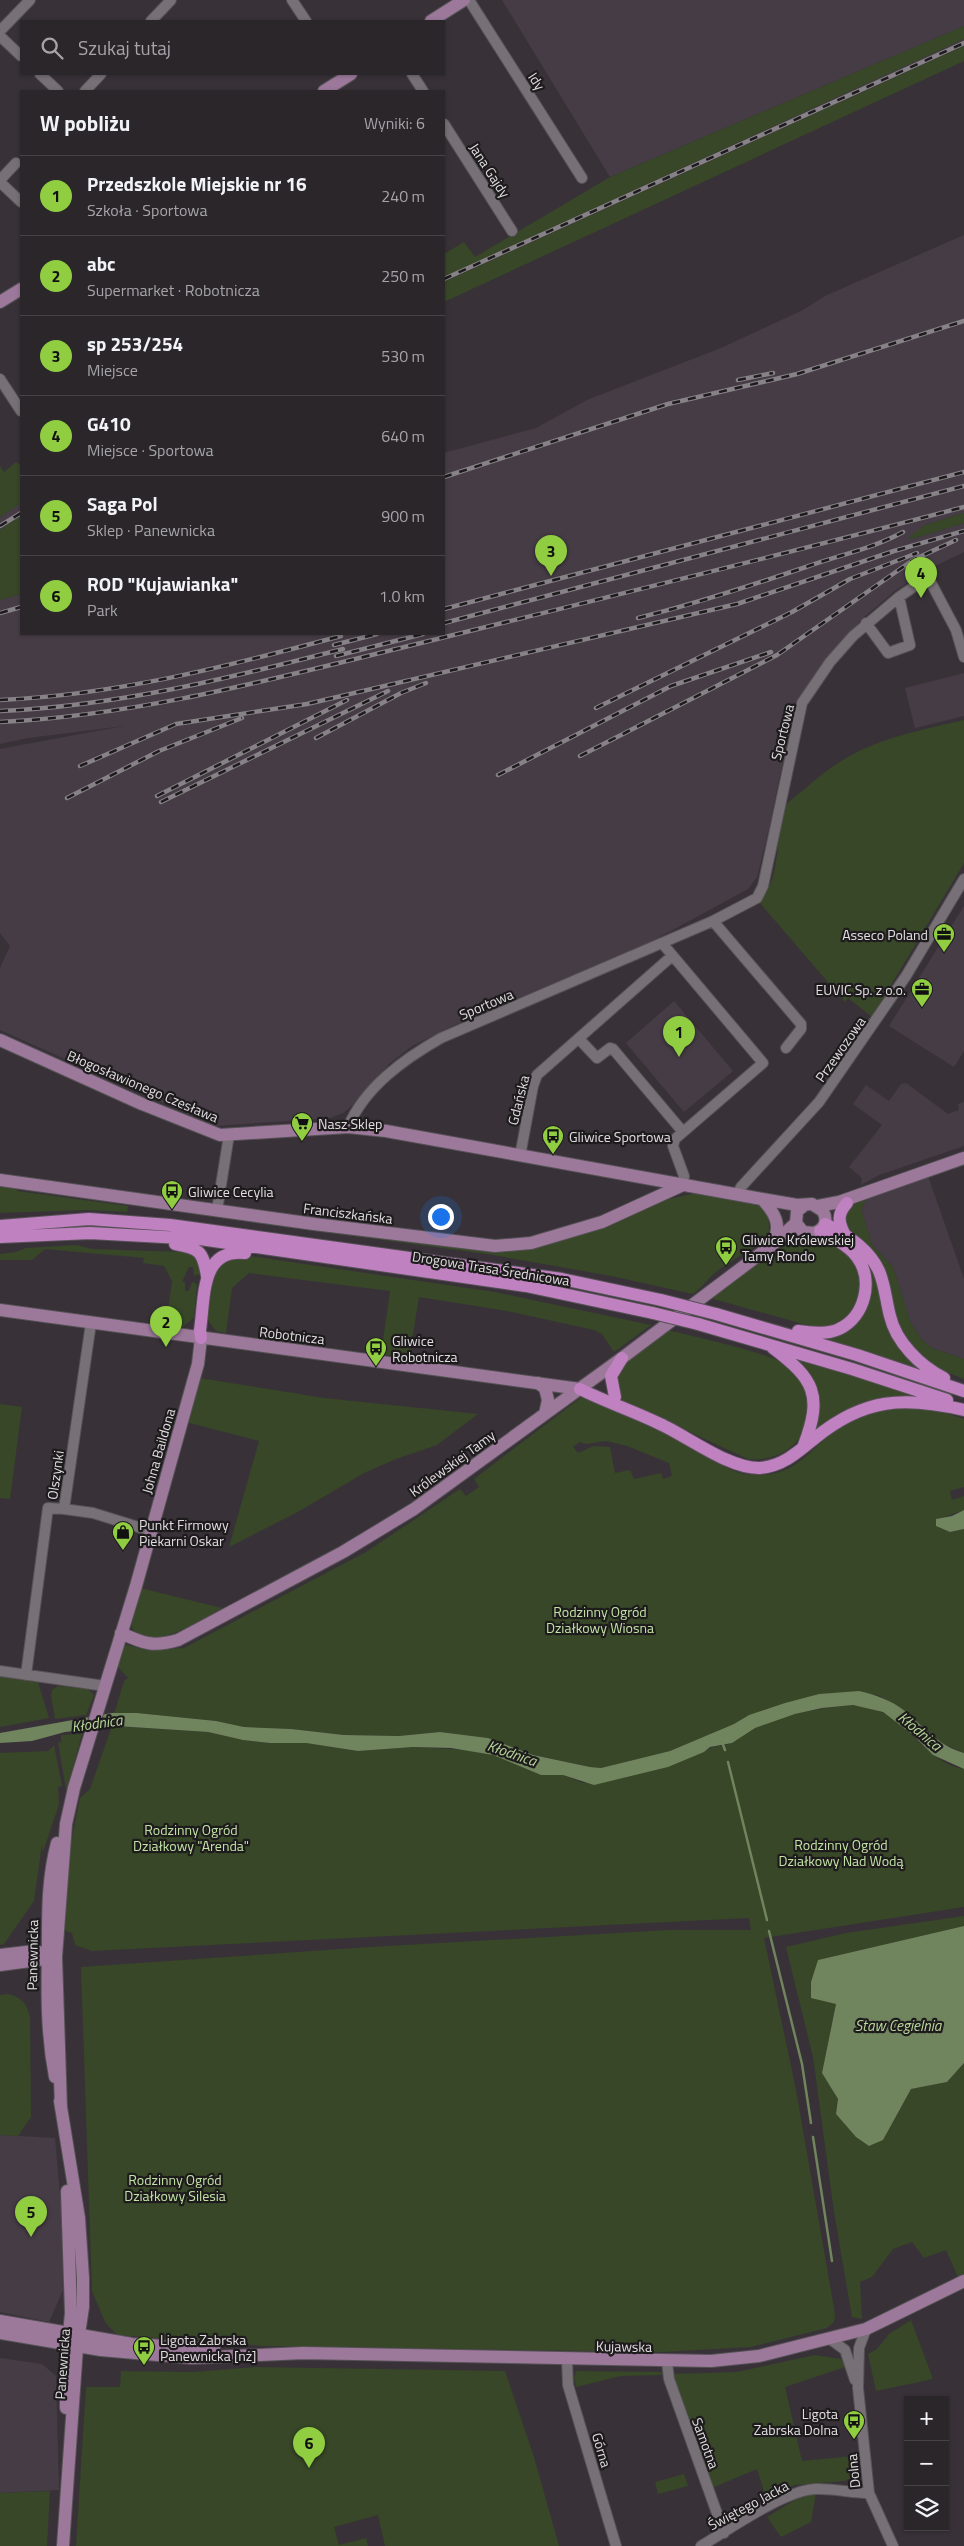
<!DOCTYPE html>
<html lang="pl">
<head>
<meta charset="utf-8">
<style>
  body { margin:0; font-family:"Titillium Web",sans-serif; background:#363236; color:#f1f3f6 }
  .controls { position:absolute; right:15px; bottom:15px; display:grid; overflow:hidden; border-radius:0px; box-shadow:0 1px 4px #0004 }
  .controls button { width:45px; height:45px; display:grid; place-items:center; padding:0; border:0; border-bottom:1px solid #464347; background:#2a262a; color:#f1f3f6; font:25px sans-serif }
  .you { position:absolute; left:440px; top:1216px; width:18px; height:18px; margin:-12px; border:4px solid #fff; border-radius:50%; background:#1a73e8; box-shadow:0 0 0 8px #1a73e833 }
  .badge { display:grid; place-items:center; width:32px; height:32px; border-radius:50%; background:#90cd41; color:#111; font-size:16px; font-weight:700 }
  .pin { position:absolute; translate:-50% -41px; filter:drop-shadow(0 1px 2px #0008) }
  .pin::after { content:''; position:absolute; top:26px; width:18px; height:15px; background:inherit; clip-path:polygon(0 0,100% 0,50% 100%) }
  .list { margin:0; padding:0; list-style:none }
  h2 { display:flex; justify-content:space-between; align-items:center; height:65px; margin:0; padding:0 20px; font-size:21px }
  h2 small { font-size:16px; font-weight:400; color:#a5a5a8 }
  .list li { display:grid; grid-template-columns:32px 1fr auto; gap:15px; align-items:center; box-sizing:border-box; height:80px; padding:0 20px; border-top:1px solid #464347 }
  .list b { display:block; font-size:19px; white-space:nowrap }
  .list p { margin:0; font-size:16px; white-space:nowrap; color:#a5a5a8 }
  .list em { font-size:16px; font-style:normal; color:#a5a5a8 }
  .icon { flex:none; width:28px; height:28px; fill:none; stroke:currentColor; stroke-width:2; stroke-linecap:round; stroke-linejoin:round }
  .map { position:relative; flex:none; width:964px; height:2546px; overflow:hidden }
  .search { position:absolute; background:#2a262a; box-shadow:0 1px 4px #0004; left:20px; top:20px; width:425px; height:55px; display:flex; align-items:center; gap:12px; box-sizing:border-box; padding:0 18px; border-radius:0px; color:#a5a5a8; font-size:19px }
  .panel { position:absolute; background:#2a262a; box-shadow:0 1px 4px #0004; left:20px; top:90px; width:425px; height:545px; border-radius:0px }
  .map>svg:first-child { display:block }
  .built { fill:#463c46 }
  .green { fill:#374727; fill-rule:evenodd }
  .water { fill:#70845e }
  .lines { fill:none; stroke-linecap:round; stroke-linejoin:round }
  .stream { stroke:#70845e; stroke-width:2.5 }
  .street-casing { stroke:#555155; stroke-width:12 }
  .secondary-casing { stroke:#555155; stroke-width:14 }
  .primary-casing { stroke:#555155; stroke-width:14 }
  .street { stroke:#777076; stroke-width:10 }
  .secondary { stroke:#9c799b; stroke-width:12 }
  .primary { stroke:#c081c0; stroke-width:12 }
  .rail-casing { stroke:#878287; stroke-width:4.5 }
  .rail { stroke:#1e1b1d; stroke-width:2.5; stroke-dasharray:8; stroke-linecap:butt }
  .primary-bridge-casing { stroke:#555155; stroke-width:14; stroke-linecap:butt }
  .primary-bridge { stroke:#c081c0; stroke-width:12 }
  .labels { text-anchor:middle; dominant-baseline:central; stroke-width:4.5; stroke-linejoin:round; paint-order:stroke }
  .street-label { font-size:14px; fill:#e1dde1; stroke:#1e1b1d }
  .poi-label { font-size:14px; fill:#e1dde1; stroke:#1e1b1d; text-anchor:start }
  .park-label { font-size:14px; fill:#c2e3a4; stroke:#1e1b1d }
  .water-label { font-size:15px; font-style:italic; fill:#b9d99b; stroke:#1e1b1d }
</style>
</head>
<body>
<div class="map">
<svg width="964" height="2546" viewBox="0 0 964 2546">
  <rect width="100%" height="100%" fill="#383238"/>
  <!-- built -->
  <path class="built" d="M502,0H964V26L610,177Z
    M964,39V46L444,282V277Z
    M964,235V513L925,525L912,539L964,523V552L927,570L896,590L863,618L826,661L795,703L769,828L757,877L748,889L643,946L450,1027L412,1046L389,1064L354,1104L343,1113L331,1118L215,1126L0,1030V968L10,946L0,933V749L124,726L28,738L0,744V600L21,594V634H444V453L536,428L587,400L721,348L803,310L825,296Z
    M21,503V516L0,530V517Z
    M964,673V716L915,728L905,688Z
    M964,906V1051L954,1067L889,1026Z
    M674,1001L733,1071L684,1112L626,1043Z
    M906,1083L948,1114L959,1110L958,1104L964,1102V1146L879,1175L861,1185L862,1178L849,1167L882,1125L853,1104L866,1085L889,1101L901,1084Z
    M928,1176L964,1279V1359L932,1348L921,1339L910,1321L893,1267L872,1245L862,1212L863,1205L869,1197Z
    M0,2135L55,2138L61,2206L63,2290L49,2322L0,2312Z
    M0,2358L42,2364L56,2376L59,2490L0,2493Z"/>
  <!-- green -->
  <path class="green" d="M964,26V39L444,277V254L464,242L475,257L610,177Z
    M964,46V61L444,302V282Z
    M16,462L21,466V503L0,517V466L4,472Z
    M964,513V523L912,539L908,538L925,525Z
    M21,516V594L0,600V530Z
    M964,720V863L872,1017L848,998L845,1002L759,902C783,876 774,840 784,809C787,801 800,793 806,788C856,742 900,735 964,720Z
    M0,1185L16,1187L17,1191L128,1206L127,1212L87,1210L0,1213Z
    M692,1194H709L763,1206C769,1215 770,1226 768,1237C751,1250 733,1259 716,1272C707,1279 702,1288 693,1294L611,1276L493,1255L192,1214V1210L494,1250L585,1232L623,1220L660,1201Z
    M869,1197L863,1205L862,1212L872,1245L893,1267L910,1321L921,1339L932,1348L964,1359V1379L937,1368L918,1355L895,1321L883,1271L848,1234L844,1212L851,1205Z
    M800,1236H821L852,1256L858,1269L861,1295L855,1307L846,1317L832,1325L817,1328L710,1298L772,1252Z
    M76,1245L92,1249L183,1252L184,1248L192,1250L200,1264L199,1274L194,1276L193,1267H189L182,1282H185V1291H189L192,1282L197,1284L194,1317L183,1327L166,1326L172,1281L164,1266L143,1263L144,1258L45,1249L32,1260H0V1254L16,1252L26,1248Z
    M243,1255L495,1292L651,1325L614,1352L602,1334L594,1330L507,1311L419,1297L409,1359L381,1354L390,1291L249,1273L232,1288L226,1333L216,1331L207,1319L215,1269L220,1262Z
    M860,1255L872,1265L883,1309L922,1369L825,1340L860,1317Z
    M668,1330C691,1336 771,1353 786,1365C831,1401 805,1464 748,1459L623,1401C615,1392 614,1377 619,1367Z
    M796,1357L913,1395V1396L814,1435L817,1420Z
    M199,1378L324,1398L478,1414L437,1445L396,1459L364,1473L296,1513L229,1547L259,1441L186,1422Z
    M583,1396C615,1411 649,1423 680,1440C702,1451 725,1473 751,1475C793,1477 803,1457 832,1433C873,1400 916,1402 964,1419V1487L950,1491L952,1500L964,1496V1510L936,1520V1526L950,1532L964,1529V1753L942,1743L904,1710L878,1695L819,1694L749,1715L734,1724L670,1751L601,1768L590,1767L533,1755L488,1738L440,1732L399,1736L344,1735L291,1729L244,1727L216,1721L137,1713H112L115,1711L124,1681L128,1678L117,1666L122,1649L126,1645L150,1650L184,1648L366,1552L460,1489L466,1496L479,1487L474,1479ZM606,1441L627,1446L669,1463L672,1476L663,1479L661,1473L634,1479L630,1470L615,1473L610,1447L593,1446L578,1453L573,1447L580,1442L586,1444Z
    M0,1404L22,1407L10,1499L0,1498Z
    M140,1588L222,1608C206,1617 148,1655 133,1630C129,1623 138,1596 140,1588Z
    M0,1676L38,1682L49,1718L0,1727Z
    M58,1686L88,1689L94,1695L86,1715L55,1719L51,1696L52,1690Z
    M853,1705C868,1708 882,1710 894,1719C916,1736 935,1765 964,1769V1907L764,1938L796,2090L835,2314L834,2322L827,2328L751,2347L662,2352L265,2346L117,2335L105,2322L92,2291L81,1967L370,1947L669,1930H751L749,1918L92,1951L75,1945L72,1933L63,1930L71,1843L80,1798L90,1789L112,1726L208,1732L243,1740L270,1743L294,1741L358,1751L413,1747L468,1750L493,1755L541,1775H563L583,1783L704,1752C712,1745 720,1747 729,1744C738,1741 746,1731 755,1727C786,1714 820,1708 853,1705Z
    M82,1734L67,1789H66L58,1742H61V1735Z
    M54,1745L62,1786L58,1787L59,1804L43,1852L42,1844L34,1901L4,1944L0,1945V1753L48,1751Z
    M964,1916V1926L819,1960L836,2004L822,2073L838,2099L836,2114L883,2140L911,2089L947,2082L964,2063V2274L958,2277L946,2250L924,2258L912,2242L893,2249L872,2277L860,2282L862,2319L852,2317L834,2212L813,2057L786,1947L846,1933Z
    M8,1994C21,1997 27,2003 30,2017L31,2117L18,2136L0,2135V1995Z
    M911,2320L933,2379L876,2391L868,2354L877,2349L889,2334Z
    M815,2355L841,2359L845,2367L785,2387L802,2461L854,2456L855,2475L845,2481L795,2485L766,2498L757,2469L712,2488L672,2374L737,2372Z
    M256,2367L505,2371L534,2457L559,2546H385L378,2515L334,2527L339,2545L366,2538L368,2546H76L86,2387H120L121,2371L193,2372Z
    M576,2371L661,2372L662,2375L621,2376L576,2387L574,2378Z
    M684,2474L688,2486L658,2494L655,2482Z
    M50,2491L47,2546H0V2493Z
    M816,2493L811,2522L781,2537L767,2517L795,2500Z"/>
  <!-- water -->
  <path class="water" d="M964,1510V1529L950,1532L936,1526V1519L952,1516Z
    M859,1691C876,1695 891,1700 905,1711C924,1727 939,1746 964,1753V1769L933,1755L913,1735L883,1712L853,1705L822,1708L795,1714L755,1728L732,1743L710,1747L704,1752L668,1767L594,1785L563,1775H541L493,1755L451,1748L413,1747L358,1751L306,1743H270L243,1740L208,1732L116,1726L65,1732L32,1741L0,1743V1733L112,1713H137L216,1721L244,1727L291,1729L344,1735L399,1736L440,1732L488,1738L533,1755L590,1767L601,1768L670,1751L734,1724L749,1715L785,1703L819,1694Z
    M964,1926V2063L947,2082L911,2089L883,2140L869,2146L856,2137L836,2114L838,2099L822,2073L836,2004L811,1998V1982L818,1960Z"/>
  <g class="lines">
    <!-- stream -->
    <path class="stream" d="M722,1742L725,1750
      M728,1762L767,1920
      M769,1931L802,2064L811,2123
      M813,2137L832,2261"/>
    <!-- street casing -->
    <g class="street-casing">
      <path id="street" d="M292,0L306,21
        M469,0L582,178
        M151,21L171,0
        M0,31L30,0
        M0,36L21,56
        M40,74L58,91
        M412,74L423,91
        M85,91L101,74
        M444,124L512,231
        M0,180L16,163
        M0,182L21,202
        M0,379L21,411
        M866,623L888,653L910,645L899,597
        M713,921L801,1024V1029L786,1048
        M662,943L763,1063L675,1139L673,1146L684,1176L683,1185
        M579,1039L597,1058L610,1048L613,1049L683,1132
        M348,1127C365,1087 404,1059 441,1038L713,921L757,898L763,886L802,703L830,662L853,636L899,597L928,577L956,630L964,657
        M520,1156L533,1086L537,1075L672,956
        M737,1195L741,1187L819,1102L906,976L964,879
        M217,1210L229,1135
        M64,1509L93,1513L151,1531
        M0,1671L105,1686
        M26,1675L48,1508L64,1509L91,1323
        M866,2329L859,2348L858,2388L869,2493L893,2546
        M830,2339L845,2350L855,2380
        M567,2360L568,2385L616,2546
        M667,2362L669,2379L724,2533
        M701,2546C730,2529 783,2491 815,2489C833,2488 851,2493 869,2493"/>
    </g>
    <!-- secondary casing -->
    <g class="secondary-casing">
      <path id="secondary" d="M431,21L464,0
        M324,91L351,74
        M0,302L21,289
        M0,1040L142,1104L220,1135L348,1127L386,1131L762,1199L797,1205L812,1204L823,1211C828,1221 825,1229 814,1233L803,1232L796,1223L797,1211L805,1205
        M0,1180L314,1224L495,1246L531,1243L602,1222L683,1185
        M762,1199C775,1213 782,1225 773,1243
        M818,1206L839,1202L964,1158
        M0,1310L580,1389
        M538,1383L545,1388L548,1400L545,1414
        M121,1633C144,1644 154,1647 178,1640L343,1552L414,1509L622,1358L772,1245L796,1223
        M0,1955L35,1951L54,1956
        M0,1965L52,1958
        M55,2077C47,2035 47,1996 48,1954C48,1917 47,1880 57,1843
        M60,2101L79,2218L83,2278V2307L77,2347L63,2546
        M61,2108L56,1957L66,1824L74,1788L136,1586L198,1364L201,1338
        M0,2321L132,2344L214,2349
        M0,2333L101,2350L192,2358L303,2353L711,2361L759,2356L866,2329L964,2281
        M66,2408V2366L71,2313L67,2191"/>
    </g>
    <!-- primary casing -->
    <g class="primary-casing">
      <path id="primary" d="M825,1224C846,1234 869,1249 879,1271C885,1285 886,1301 890,1316C896,1342 920,1366 944,1378
        M0,1226L89,1219L170,1225L562,1279L661,1300
        M845,1235C838,1222 837,1214 847,1203
        M0,1237L90,1233L200,1239L526,1286L653,1313
        M175,1244C200,1248 203,1252 207,1276
        M716,1314L857,1355L964,1391
        M698,1324L852,1369L947,1400
        M798,1331C811,1333 827,1335 839,1329C865,1317 874,1280 857,1257C848,1245 832,1237 820,1231
        M201,1338L200,1330C205,1298 200,1248 245,1253
        M773,1348C814,1379 823,1395 804,1445
        M580,1389C606,1402 633,1411 660,1424C687,1436 729,1469 760,1468C783,1466 798,1452 815,1438C864,1398 904,1396 964,1410
        M615,1397L611,1376L622,1358"/>
    </g>
    <!-- street -->
    <use href="#street" class="street"/>
    <!-- secondary -->
    <use href="#secondary" class="secondary"/>
    <!-- primary -->
    <use href="#primary" class="primary"/>
    <!-- rail casing -->
    <g class="rail-casing">
      <path id="rail" d="M444,279L964,43
        M738,380L773,373
        M444,477L668,404L797,374L964,321
        M0,526L21,513
        M444,609L964,472
        M0,613L21,607
        M638,618C695,604 750,586 806,567C839,555 872,549 903,532
        M444,623L964,486
        M334,645L377,634
        M336,656L423,634
        M0,700C116,695 229,666 341,636
        M596,708L792,612L850,579L917,553
        M0,711C117,706 230,678 343,649
        M0,722C146,715 287,675 429,641C608,597 786,554 964,507
        M316,738L401,693L426,683
        M580,756L777,655L913,560L956,540
        M80,766L176,724L307,704L737,604L894,551L964,531
        M498,775L671,686L771,652
        M157,796L347,700
        M67,798L159,751L242,718
        M161,802L388,691"/>
    </g>
    <!-- rail -->
    <use href="#rail" class="rail"/>
    <!-- primary-bridge casing -->
    <g class="primary-bridge-casing">
      <path id="primary-bridge" d="M661,1300L716,1314
        M653,1313L698,1324"/>
    </g>
    <!-- primary-bridge -->
    <use href="#primary-bridge" class="primary-bridge"/>
  </g>
  <!-- icons -->
  <defs>
    <g id="office-pin" transform="scale(1.125)"><path d="M0 17L-7.5 6A9.5 9.5 0 1 1 7.5 6Z" fill="#90cd41" stroke="#1e1b1d"/><path d="M-6-3h4V-5.5h4V-3h4V5H-6ZM-1-4.5V-3h2v-1.5ZM-6 0V1H6V0Z" fill="#111"/></g>
    <g id="supermarket-pin" transform="scale(1.125)"><path d="M0 17L-7.5 6A9.5 9.5 0 1 1 7.5 6Z" fill="#90cd41" stroke="#1e1b1d"/><path d="M-6-5.5h2.5l.6 2H6L4.5 2H-2.5L-4.4-4H-6ZM-1.5 3.2a1.3 1.3 0 1 0 .1 0ZM3 3.2a1.3 1.3 0 1 0 .1 0Z" fill="#111"/></g>
    <g id="bus-pin" transform="scale(1.125)"><path d="M0 17L-7.5 6A9.5 9.5 0 1 1 7.5 6Z" fill="#90cd41" stroke="#1e1b1d"/><path d="M-5-6H5V4H4V6H2V4H-2V6H-4V4H-5ZM-3.5-4V0h7V-4ZM-3.5 1.2v1.5H-2V1.2ZM2 1.2v1.5H3.5V1.2Z" fill="#111"/></g>
    <g id="shop-pin" transform="scale(1.125)"><path d="M0 17L-7.5 6A9.5 9.5 0 1 1 7.5 6Z" fill="#90cd41" stroke="#1e1b1d"/><path d="M-5-2.5h2.3a2.7 3.5 0 0 1 5.4 0H5L5.5 6h-11ZM-1.5-2.5h3a1.5 2.3 0 0 0-3 0Z" fill="#111"/></g>
  </defs>
  <g fill-rule="evenodd">
    <use href="#office-pin" x="944" y="934"/>
    <use href="#office-pin" x="922" y="989"/>
    <use href="#supermarket-pin" x="302" y="1123"/>
    <use href="#bus-pin" x="553" y="1136"/>
    <use href="#bus-pin" x="172" y="1191"/>
    <use href="#bus-pin" x="726" y="1247"/>
    <use href="#bus-pin" x="376" y="1348"/>
    <use href="#shop-pin" x="123" y="1532"/>
    <use href="#bus-pin" x="144" y="2347"/>
    <use href="#bus-pin" x="854" y="2421"/>
  </g>
  <g class="labels">
    <!-- street labels -->
    <g class="street-label">
      <text transform="translate(537 81) rotate(57)">Idy</text>
      <text transform="translate(490 170) rotate(57)">Jana Gajdy</text>
      <text transform="translate(782 732) rotate(-76)">Sportowa</text>
      <text transform="translate(486 1004) rotate(-23)">Sportowa</text>
      <text transform="translate(840 1049) rotate(-55)">Przewozowa</text>
      <text transform="translate(143 1086) rotate(23)">Błogosławionego Czesława</text>
      <text transform="translate(518 1100) rotate(-76)">Gdańska</text>
      <text transform="translate(348 1213) rotate(7)">Franciszkańska</text>
      <text transform="translate(491 1268) rotate(9)">Drogowa Trasa Średnicowa</text>
      <text transform="translate(292 1335) rotate(7)">Robotnicza</text>
      <text transform="translate(158 1451) rotate(-74)">Johna Baildona</text>
      <text transform="translate(452 1463) rotate(-36)">Królewskiej Tamy</text>
      <text transform="translate(55 1475) rotate(-82)">Olszynki</text>
      <text transform="translate(32 1955) rotate(-89)">Panewnicka</text>
      <text transform="translate(624 2346) rotate(1)">Kujawska</text>
      <text transform="translate(62 2364) rotate(-86)">Panewnicka</text>
      <text transform="translate(706 2443) rotate(70)">Samotna</text>
      <text transform="translate(602 2450) rotate(74)">Górna</text>
      <text transform="translate(853 2471) rotate(-96)">Dolna</text>
      <text transform="translate(748 2505) rotate(-28)">Świętego Jacka</text>
    </g>
    <!-- poi labels -->
    <g class="poi-label">
      <text x="928" y="934" text-anchor="end">Asseco Poland</text>
      <text x="906" y="989" text-anchor="end">EUVIC Sp. z o.o.</text>
      <text x="318" y="1123">Nasz Sklep</text>
      <text x="569" y="1136">Gliwice Sportowa</text>
      <text x="188" y="1191">Gliwice Cecylia</text>
      <text x="742" y="1239">Gliwice Królewskiej<tspan x="742" dy="16">Tamy Rondo</tspan></text>
      <text x="392" y="1340">Gliwice<tspan x="392" dy="16">Robotnicza</tspan></text>
      <text x="139" y="1524">Punkt Firmowy<tspan x="139" dy="16">Piekarni Oskar</tspan></text>
      <text x="160" y="2339">Ligota Zabrska<tspan x="160" dy="16">Panewnicka [nż]</tspan></text>
      <text x="838" y="2413" text-anchor="end">Ligota<tspan x="838" dy="16">Zabrska Dolna</tspan></text>
    </g>
    <!-- park labels -->
    <g class="park-label">
      <text x="600" y="1611">Rodzinny Ogród<tspan x="600" dy="16">Działkowy Wiosna</tspan></text>
      <text x="191" y="1829">Rodzinny Ogród<tspan x="191" dy="16">Działkowy "Arenda"</tspan></text>
      <text x="841" y="1844">Rodzinny Ogród<tspan x="841" dy="16">Działkowy Nad Wodą</tspan></text>
      <text x="175" y="2179">Rodzinny Ogród<tspan x="175" dy="16">Działkowy Silesia</tspan></text>
    </g>
    <!-- water labels -->
    <g class="water-label">
      <text transform="translate(97 1723) rotate(-8)">Kłodnica</text>
      <text transform="translate(920 1731) rotate(40)">Kłodnica</text>
      <text transform="translate(512 1753) rotate(19)">Kłodnica</text>
      <text x="898" y="2025">Staw Cegielnia</text>
    </g>
  </g>
</svg>
<div class="controls">
<button>+</button>
<button>−</button>
<button><svg class="icon" aria-label="layers" viewBox="0 0 24 24"><path d="M12 4l9 5-9 5-9-5zM3 14l9 5 9-5"/></svg></button>
</div>
<div class="you"></div>
<div class="pin badge" style="left:679px;top:1057px">1</div>
<div class="pin badge" style="left:166px;top:1347px">2</div>
<div class="pin badge" style="left:551px;top:576px">3</div>
<div class="pin badge" style="left:921px;top:598px">4</div>
<div class="pin badge" style="left:31px;top:2237px">5</div>
<div class="pin badge" style="left:309px;top:2468px">6</div>
<div class="search"><svg class="icon" aria-label="search" viewBox="0 0 24 24"><circle cx="10" cy="10" r="6"/><path d="M15 15l6 6"/></svg>Szukaj tutaj</div>
<section class="panel">
<h2>W pobliżu<small>Wyniki: 6</small></h2>
<ul class="list">
<li><span class="badge">1</span><div><b>Przedszkole Miejskie nr 16</b><p>Szkoła · Sportowa</p></div><em>240 m</em></li>
<li><span class="badge">2</span><div><b>abc</b><p>Supermarket · Robotnicza</p></div><em>250 m</em></li>
<li><span class="badge">3</span><div><b>sp 253/254</b><p>Miejsce</p></div><em>530 m</em></li>
<li><span class="badge">4</span><div><b>G410</b><p>Miejsce · Sportowa</p></div><em>640 m</em></li>
<li><span class="badge">5</span><div><b>Saga Pol</b><p>Sklep · Panewnicka</p></div><em>900 m</em></li>
<li><span class="badge">6</span><div><b>ROD &quot;Kujawianka&quot;</b><p>Park</p></div><em>1.0 km</em></li>
</ul>
</section>
</div>
</body>
</html>
